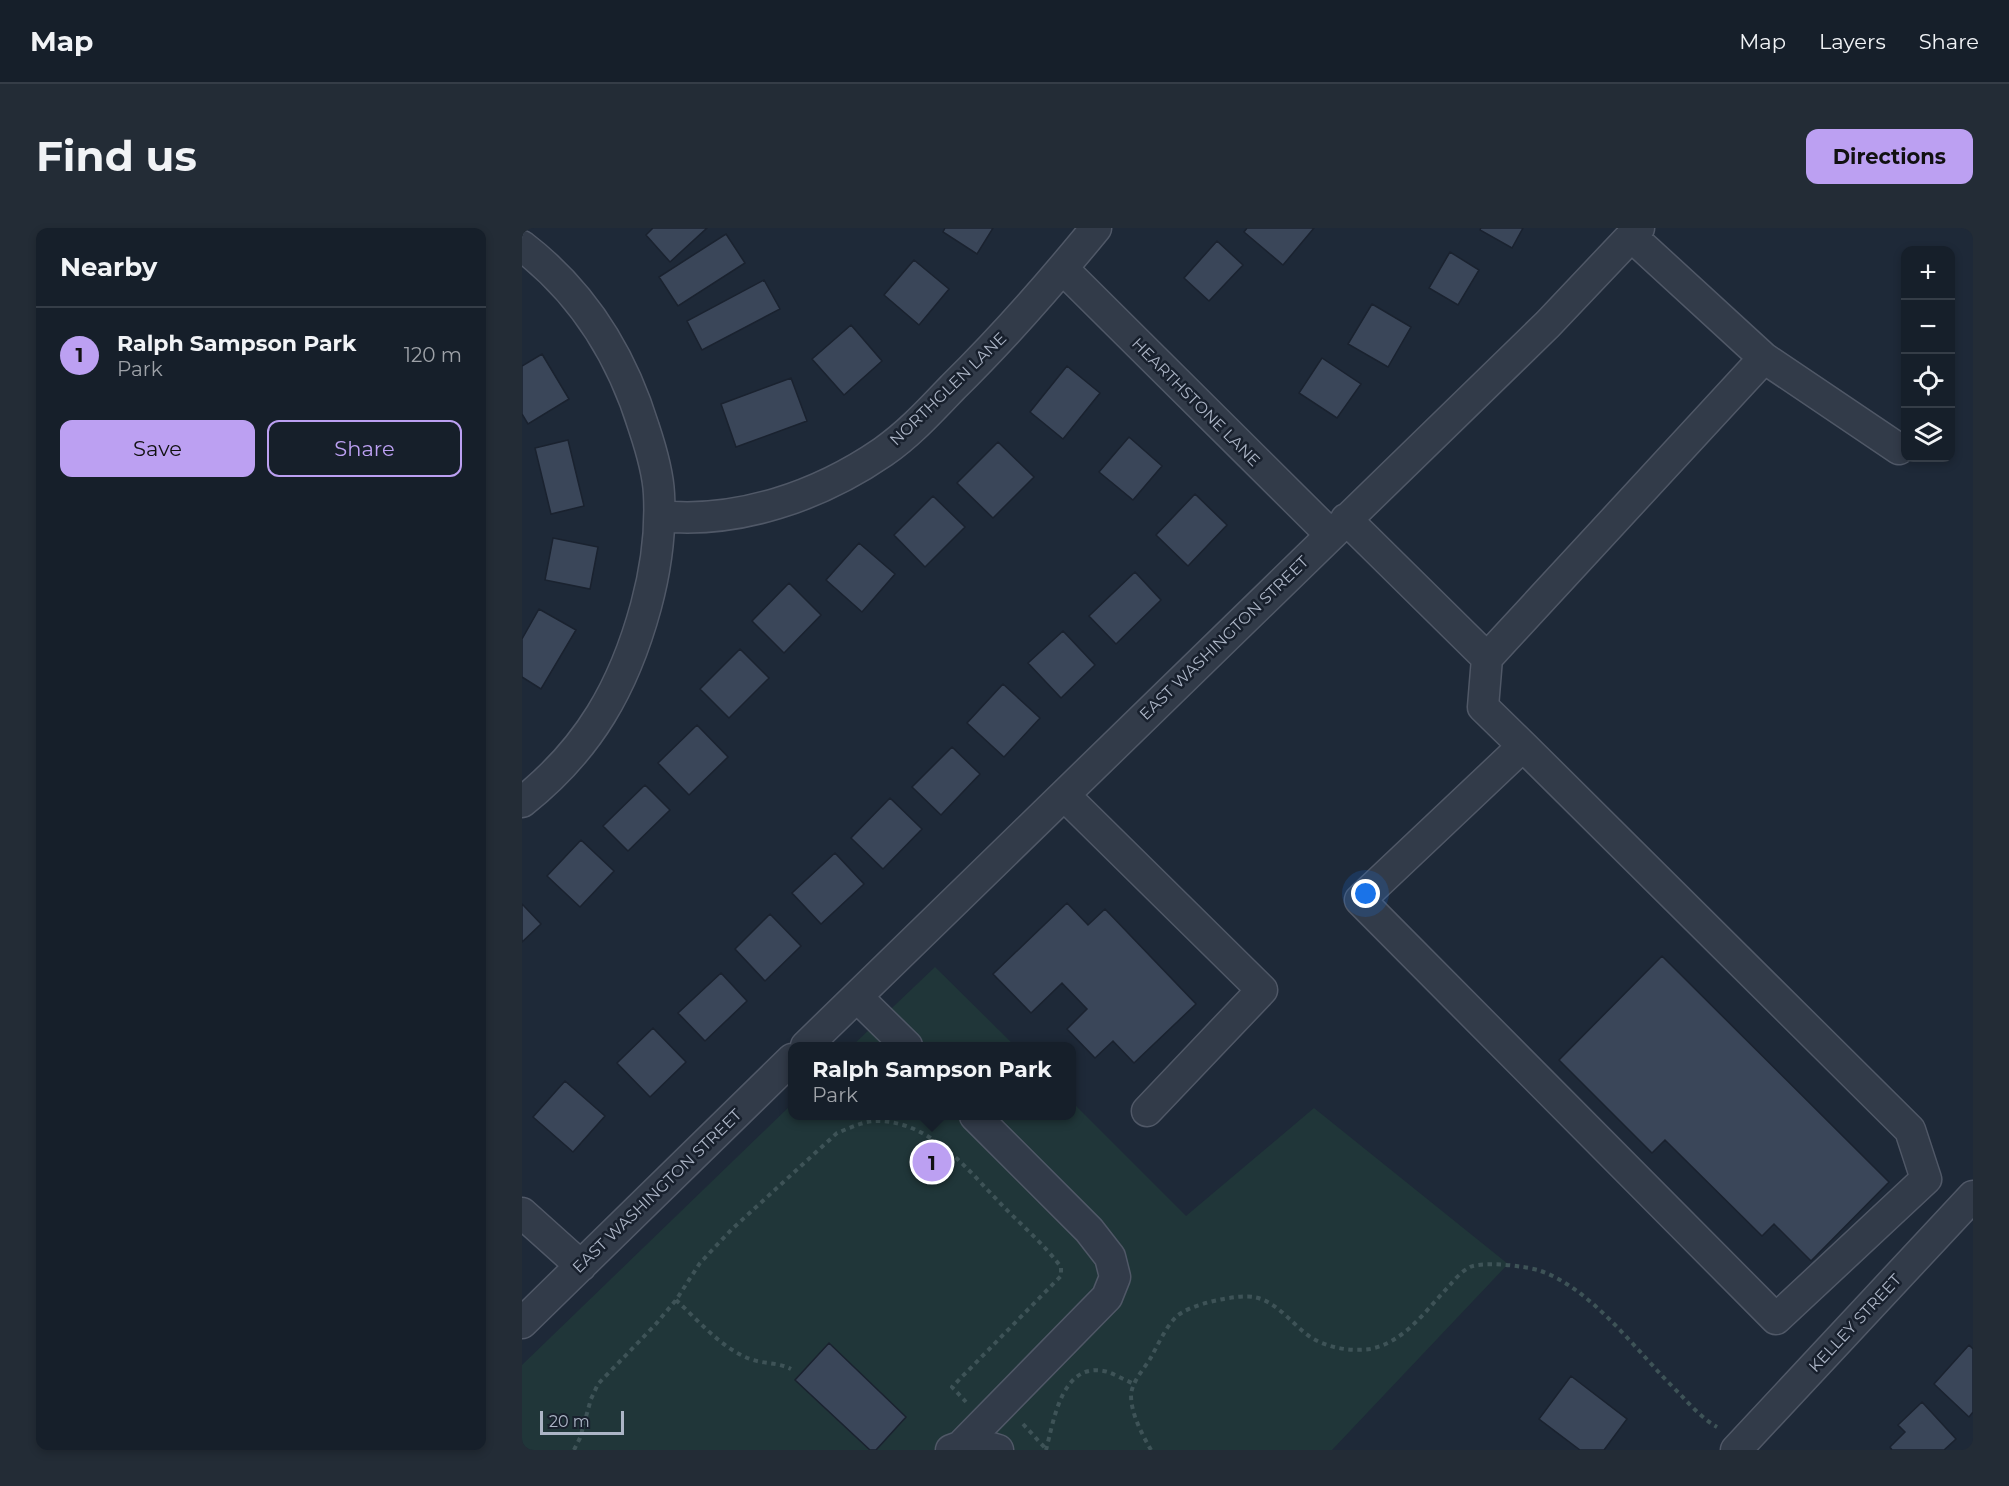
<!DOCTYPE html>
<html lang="en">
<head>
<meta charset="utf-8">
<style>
  body { margin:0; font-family:Montserrat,sans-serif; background:#232c36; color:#f1f3f6 }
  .controls { position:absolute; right:18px; top:18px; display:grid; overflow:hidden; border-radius:12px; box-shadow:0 3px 9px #0003 }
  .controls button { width:54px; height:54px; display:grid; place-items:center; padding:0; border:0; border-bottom:2px solid #353d47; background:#161f2a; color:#f1f3f6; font:30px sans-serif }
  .scale { position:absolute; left:18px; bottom:15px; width:84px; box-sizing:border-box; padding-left:6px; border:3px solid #acb5c6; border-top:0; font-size:16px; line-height:21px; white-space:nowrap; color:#acb5c6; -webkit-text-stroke:4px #18202d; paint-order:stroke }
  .you { position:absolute; left:844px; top:666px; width:21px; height:21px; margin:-15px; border:4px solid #fff; border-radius:50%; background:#1a73e8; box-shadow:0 0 0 9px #1a73e833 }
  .badge { display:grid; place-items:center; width:39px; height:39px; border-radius:50%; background:#bca0f2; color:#111; font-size:20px; font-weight:700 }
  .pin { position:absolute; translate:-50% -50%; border:3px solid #fff; box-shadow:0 2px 6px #0006 }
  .popup { position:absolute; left:266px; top:814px; width:288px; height:78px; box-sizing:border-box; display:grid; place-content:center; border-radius:12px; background:#161f2a; filter:drop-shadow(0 2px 4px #0005); font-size:20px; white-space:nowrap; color:#9ea2a8 }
  .popup b { font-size:22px; color:#f1f3f6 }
  .popup::after { content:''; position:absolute; left:50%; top:100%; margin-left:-12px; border:12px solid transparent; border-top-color:#161f2a }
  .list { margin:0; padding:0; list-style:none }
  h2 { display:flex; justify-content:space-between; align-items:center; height:78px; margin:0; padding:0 24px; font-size:26px }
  h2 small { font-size:20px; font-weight:400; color:#9ea2a8 }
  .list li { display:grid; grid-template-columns:39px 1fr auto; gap:18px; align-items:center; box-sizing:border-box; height:96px; padding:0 24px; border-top:2px solid #353d47 }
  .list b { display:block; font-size:22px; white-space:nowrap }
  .list p { margin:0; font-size:20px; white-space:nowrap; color:#9ea2a8 }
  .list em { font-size:20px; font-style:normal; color:#9ea2a8 }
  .actions { display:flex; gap:12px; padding:18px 24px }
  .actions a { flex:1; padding:14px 0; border:2px solid #bca0f2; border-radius:12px; text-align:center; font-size:21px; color:#bca0f2 }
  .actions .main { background:#bca0f2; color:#111 }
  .icon { flex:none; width:33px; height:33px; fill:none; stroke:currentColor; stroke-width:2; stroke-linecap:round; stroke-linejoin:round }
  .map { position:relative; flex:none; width:1451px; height:1222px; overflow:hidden; border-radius:12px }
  header { display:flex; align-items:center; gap:36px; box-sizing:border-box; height:84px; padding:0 30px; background:#161f2a; border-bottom:2px solid #353d47 }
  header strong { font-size:28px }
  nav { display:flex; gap:33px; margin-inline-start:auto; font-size:21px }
  .intro { display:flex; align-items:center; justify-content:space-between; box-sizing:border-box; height:144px; padding:0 36px }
  h1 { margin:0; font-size:42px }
  .button { padding:15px 27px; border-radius:12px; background:#bca0f2; color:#111; font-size:21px; font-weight:700 }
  main { display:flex; gap:36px; padding:0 36px }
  aside { flex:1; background:#161f2a; border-radius:12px; box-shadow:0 3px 9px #0003 }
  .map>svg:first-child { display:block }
  .green { fill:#203639 }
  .building { fill:#3a4659; stroke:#1a222f; stroke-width:1.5 }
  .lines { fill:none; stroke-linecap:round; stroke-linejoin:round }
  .minor-casing { stroke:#505867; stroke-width:33 }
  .path { stroke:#3e5357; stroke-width:4; stroke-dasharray:4.5 4.5; stroke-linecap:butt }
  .minor { stroke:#323b49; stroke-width:30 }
  .labels { text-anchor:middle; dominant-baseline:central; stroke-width:5; stroke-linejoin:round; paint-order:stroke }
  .street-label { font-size:16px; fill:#acb5c6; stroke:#18202d }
</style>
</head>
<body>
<header>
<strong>Map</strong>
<nav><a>Map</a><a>Layers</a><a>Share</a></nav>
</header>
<div class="intro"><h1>Find us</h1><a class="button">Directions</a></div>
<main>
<aside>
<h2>Nearby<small></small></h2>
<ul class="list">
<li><span class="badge">1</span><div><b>Ralph Sampson Park</b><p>Park</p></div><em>120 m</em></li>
</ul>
<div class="actions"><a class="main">Save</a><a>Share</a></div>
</aside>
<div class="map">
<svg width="1451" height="1222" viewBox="0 0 1451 1222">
  <rect width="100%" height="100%" fill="#1e2938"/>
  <!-- green -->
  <path class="green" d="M413,739L493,818H330Z
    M550,874L664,988L792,880L986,1036L810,1222H0V1137L270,876V888H550Z"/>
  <!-- building -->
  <path class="building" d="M131,0H185L148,34L124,7Z
    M423,0H471L455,26L421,4Z
    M725,0H792L761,37L722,4Z
    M959,0H1001L990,20L958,2Z
    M204,6L223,35L156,78L137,49Z
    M695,13L721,37L687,73L662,50Z
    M928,24L957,42L936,77L907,60Z
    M392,32L427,61L397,97L362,67Z
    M242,52L258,81L180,122L165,93Z
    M850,76L889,99L866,139L826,116Z
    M329,97L360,133L322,167L290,131Z
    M20,126L47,171L6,196L0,186V138Z
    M800,130L839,156L815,190L777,165Z
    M545,138L578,165L541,211L508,184Z
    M269,150L285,193L214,219L199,176Z
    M607,209L640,238L611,272L577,244Z
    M46,212L62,278L29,286L13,220Z
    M476,214L512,249L471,290L435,255Z
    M673,266L705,297L666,338L634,307Z
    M411,268L443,299L403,339L372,307Z
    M31,310L76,319L68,361L23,352Z
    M337,315L373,346L340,384L304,352Z
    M613,344L639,372L594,416L567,388Z
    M267,355L299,387L262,425L230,393Z
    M17,381L54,402L19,461L0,449V411Z
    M541,403L573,437L539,470L506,435Z
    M218,421L247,450L207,490L178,461Z
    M481,456L518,490L482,529L445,495Z
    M175,497L206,529L167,567L136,535Z
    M430,519L458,546L419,587L390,559Z
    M123,557L148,582L106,623L81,598Z
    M368,570L400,601L361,641L329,610Z
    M59,612L92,643L58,679L25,648Z
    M313,625L342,656L299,696L270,665Z
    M545,675L566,697L583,681L674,776L612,835L591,813L573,830L545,801L565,781L540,755L509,785L471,746Z
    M0,676L19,696L0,714Z
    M248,686L279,718L243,753L213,721Z
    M1140,728L1367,954L1289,1033L1252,996L1240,1008L1143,912L1130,925L1037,832Z
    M199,745L225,773L183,813L156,785Z
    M131,800L164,834L128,869L95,835Z
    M43,853L83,888L51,924L11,889Z
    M307,1115L384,1189L354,1222H348L273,1152Z
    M1447,1117L1451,1121V1184L1447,1189L1412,1156Z
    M1049,1148L1105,1191L1082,1222H1058L1017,1191Z
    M1400,1174L1434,1211L1422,1222H1370L1368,1219L1383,1204L1376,1197Z"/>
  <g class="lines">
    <!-- minor casing -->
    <g class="minor-casing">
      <path id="minor" d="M0,18C60,64 100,128 122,200C129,221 136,244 137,266C139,304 134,341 124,378C102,459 67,521 0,574
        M541,41L808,306
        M1242,130L1377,221
        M138,288C216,296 297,268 361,224C387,206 409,182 431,159C482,109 529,55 574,0
        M824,291L965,430L961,479L1001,518L1388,902L1404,951L1254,1091L838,672L1001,518
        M965,430L1242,130L1109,8
        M542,567L740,762L625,883
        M335,769L385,818
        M284,818L1026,96L1117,0
        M0,985L59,1038
        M0,1095L270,831
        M439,1218L585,1069L593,1049L588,1029L567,1002L453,888
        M429,1222C446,1215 459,1216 476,1222
        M1214,1222L1451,968"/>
    </g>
    <!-- path -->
    <path class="path" d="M154,1072C176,1092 199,1120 228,1131C241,1136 255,1134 269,1141
      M501,1196L524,1221
      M52,1222L58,1210L69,1171L76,1156L133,1097L154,1072L178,1035L209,1002L315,905C328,900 341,893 355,893C408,893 445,941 478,975C498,996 522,1016 539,1039V1048L534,1053L430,1159L444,1174
      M524,1222C532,1192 540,1131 586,1144C594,1147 603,1152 612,1156
      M629,1222C620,1206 609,1186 609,1167C610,1154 621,1142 628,1131C636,1117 643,1100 654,1089C667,1076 715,1066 732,1069C753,1073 767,1092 783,1105C800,1119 826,1124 848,1121C883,1114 904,1082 928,1057C933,1051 940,1043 948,1039C962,1033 1001,1038 1016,1042C1071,1060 1117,1127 1158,1166C1169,1178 1181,1191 1195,1199"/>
    <!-- minor -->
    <use href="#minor" class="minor"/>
  </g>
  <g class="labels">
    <!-- street labels -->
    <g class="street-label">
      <text transform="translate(426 161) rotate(-44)">NORTHGLEN LANE</text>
      <text transform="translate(674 174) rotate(45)">HEARTHSTONE LANE</text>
      <text transform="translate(702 410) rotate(-44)">EAST WASHINGTON STREET</text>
      <text transform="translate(135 963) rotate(-44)">EAST WASHINGTON STREET</text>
      <text transform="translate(1333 1095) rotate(-47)">KELLEY STREET</text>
    </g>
  </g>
</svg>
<div class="controls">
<button>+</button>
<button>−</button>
<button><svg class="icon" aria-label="locate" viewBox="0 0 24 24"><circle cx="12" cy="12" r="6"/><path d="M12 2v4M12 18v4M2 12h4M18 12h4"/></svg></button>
<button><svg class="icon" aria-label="layers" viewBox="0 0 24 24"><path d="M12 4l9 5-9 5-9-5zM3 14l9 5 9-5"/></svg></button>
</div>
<div class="scale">20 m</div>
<div class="you"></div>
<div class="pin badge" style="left:410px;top:934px">1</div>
<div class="popup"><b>Ralph Sampson Park</b>Park</div>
</div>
</main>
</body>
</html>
